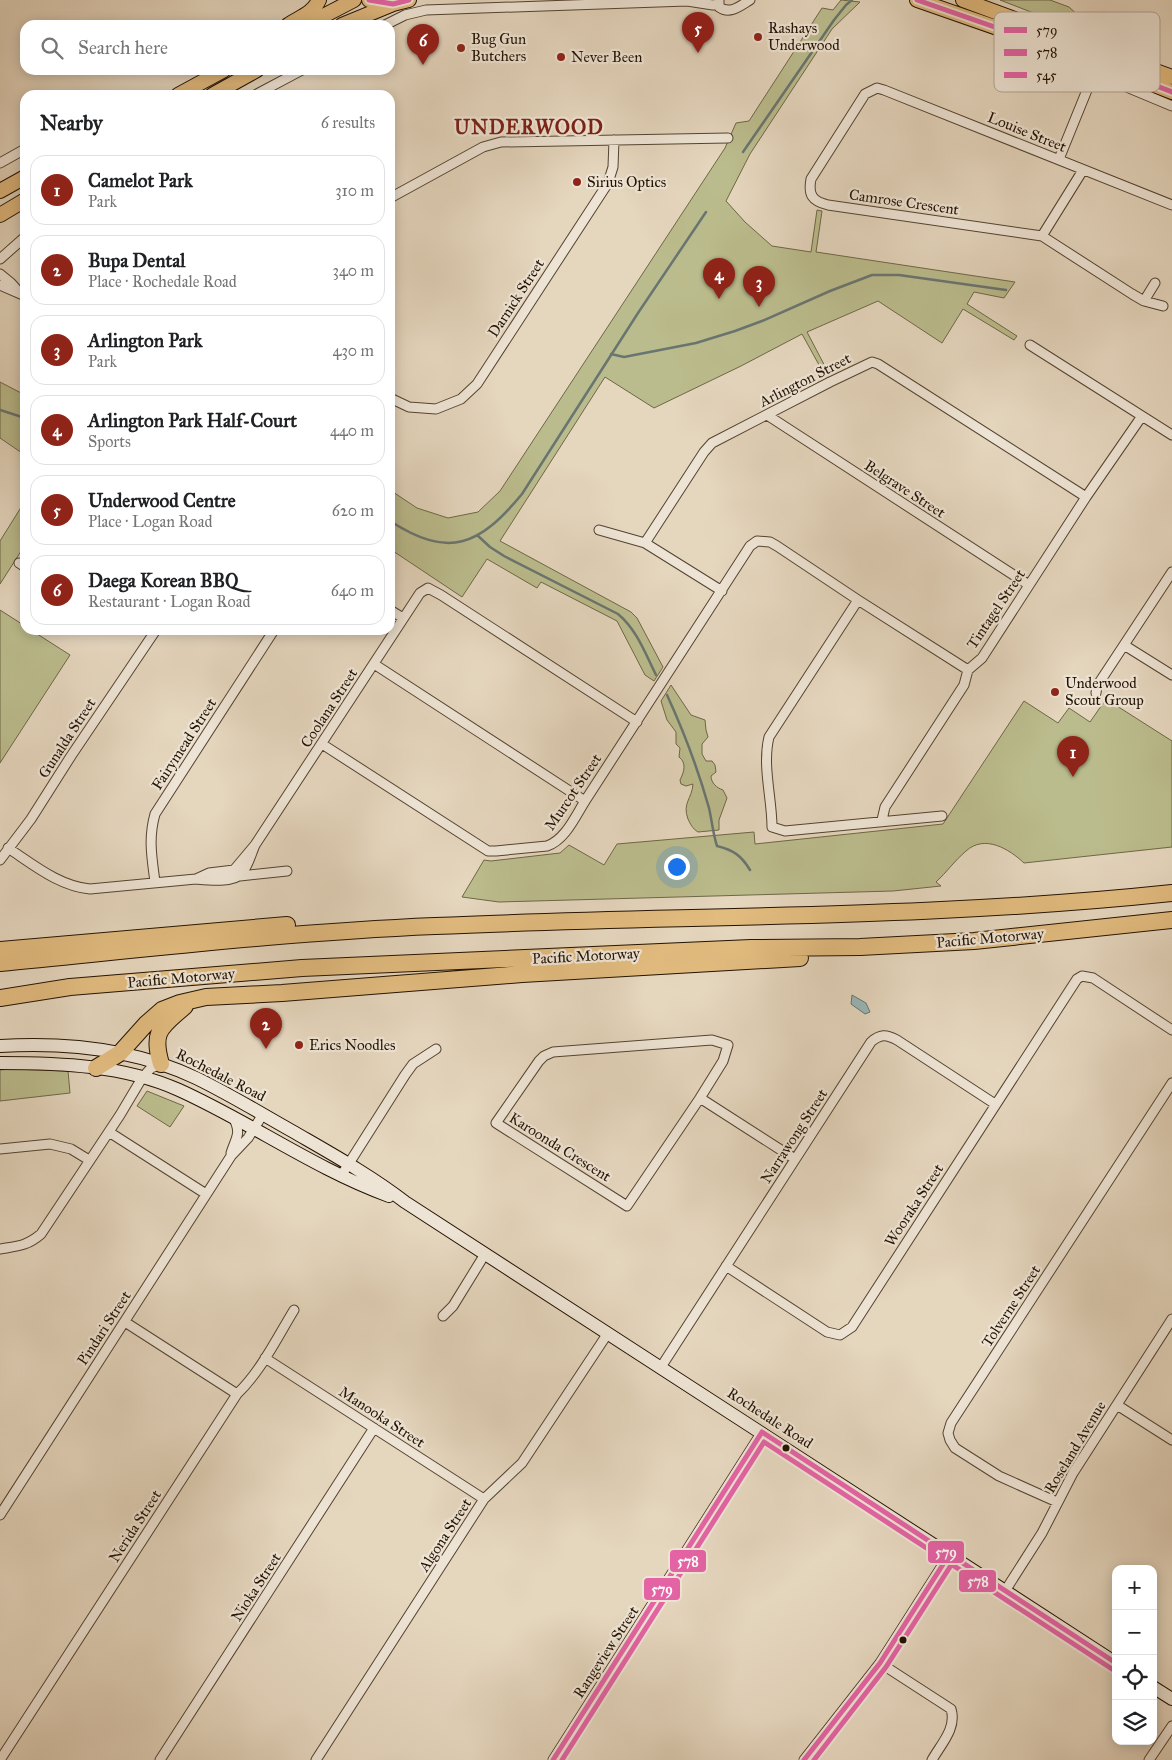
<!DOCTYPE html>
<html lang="en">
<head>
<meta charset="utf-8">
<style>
  body { margin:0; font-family:"IM FELL Great Primer",serif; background:#f6f6f6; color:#202124 }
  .controls { position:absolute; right:15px; bottom:15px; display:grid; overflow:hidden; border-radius:10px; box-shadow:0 2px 12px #0003 }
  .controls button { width:45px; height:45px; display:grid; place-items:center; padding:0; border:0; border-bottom:1px solid #e0e0e0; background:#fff; color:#202124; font:25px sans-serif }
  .you { position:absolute; left:676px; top:866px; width:18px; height:18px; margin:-12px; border:4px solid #fff; border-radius:50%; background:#1a73e8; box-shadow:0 0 0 8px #1a73e833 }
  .badge { display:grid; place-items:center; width:32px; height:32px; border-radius:50%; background:#8f2418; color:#fff; font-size:16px; font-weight:700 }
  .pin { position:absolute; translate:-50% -41px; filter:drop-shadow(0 1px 2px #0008) }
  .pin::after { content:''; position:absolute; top:26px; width:18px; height:15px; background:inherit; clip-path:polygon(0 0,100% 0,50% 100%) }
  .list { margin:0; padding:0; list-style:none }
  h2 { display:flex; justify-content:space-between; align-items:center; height:65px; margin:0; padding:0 20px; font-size:21px }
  h2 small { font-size:16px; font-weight:400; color:#757577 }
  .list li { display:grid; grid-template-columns:32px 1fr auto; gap:15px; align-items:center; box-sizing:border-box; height:70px; margin:0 10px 10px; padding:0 10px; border:1px solid #e0e0e0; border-radius:15px }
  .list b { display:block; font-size:19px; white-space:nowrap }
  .list p { margin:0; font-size:16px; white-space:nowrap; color:#757577 }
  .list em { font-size:16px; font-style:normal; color:#757577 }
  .icon { flex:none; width:28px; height:28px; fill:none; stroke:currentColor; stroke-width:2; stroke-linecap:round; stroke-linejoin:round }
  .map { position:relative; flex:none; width:1172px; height:1760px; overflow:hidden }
  .search { position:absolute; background:#fff; box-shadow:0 2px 12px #0003; left:20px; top:20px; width:375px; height:55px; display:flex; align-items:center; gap:12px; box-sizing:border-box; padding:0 18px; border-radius:15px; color:#757577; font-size:19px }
  .panel { position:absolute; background:#fff; box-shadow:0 2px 12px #0003; left:20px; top:90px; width:375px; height:545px; border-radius:15px }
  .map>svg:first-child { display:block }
  .green { fill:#bbbc8d; stroke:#6e6746 }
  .water { fill:#99b7ba; stroke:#697570 }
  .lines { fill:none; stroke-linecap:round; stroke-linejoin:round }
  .stream { stroke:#697570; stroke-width:2.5 }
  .minor-casing { stroke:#534330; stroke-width:11 }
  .secondary-casing { stroke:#221200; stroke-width:14 }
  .primary-casing { stroke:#221200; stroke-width:16 }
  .motorway-casing { stroke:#221200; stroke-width:18 }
  .minor { stroke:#eee4d5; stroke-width:9 }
  .secondary { stroke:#eee4d5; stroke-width:12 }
  .primary { stroke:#e2bb7f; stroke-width:14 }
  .motorway { stroke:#e2bb7f; stroke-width:16 }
  .bus-1-casing { stroke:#eee4d5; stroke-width:9 }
  .bus-2-casing { stroke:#eee4d5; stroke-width:9 }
  .bus-3-casing { stroke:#eee4d5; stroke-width:9 }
  .bus-1 { stroke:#e463a4; stroke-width:5 }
  .bus-2 { stroke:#e463a4; stroke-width:5 }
  .bus-3 { stroke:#e463a4; stroke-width:5 }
  .poi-dot { fill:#8f2418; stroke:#eee4d5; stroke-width:2 }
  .bus-dot { fill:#221200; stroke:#eee4d5; stroke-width:2 }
  .labels { text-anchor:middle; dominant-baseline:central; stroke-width:4.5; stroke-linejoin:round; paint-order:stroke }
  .poi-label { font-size:15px; fill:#221200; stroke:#eee4d5; text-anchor:start }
  .street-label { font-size:15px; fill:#221200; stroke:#eee4d5 }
  .district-label { font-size:20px; font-weight:bold; letter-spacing:1px; fill:#7a1f14; stroke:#eee4d5 }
  .key { fill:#eee4d5; stroke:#b1a595; stroke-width:1 }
  .key-label { font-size:14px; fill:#221200 }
  .line-badge { stroke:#eee4d5; stroke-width:2 }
  .badge-label { font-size:14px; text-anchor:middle; font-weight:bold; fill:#fff }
</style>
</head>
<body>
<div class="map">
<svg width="1172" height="1760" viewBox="0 0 1172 1760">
  <rect width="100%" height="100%" fill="#e5d6be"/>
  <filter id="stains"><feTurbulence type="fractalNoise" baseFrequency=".004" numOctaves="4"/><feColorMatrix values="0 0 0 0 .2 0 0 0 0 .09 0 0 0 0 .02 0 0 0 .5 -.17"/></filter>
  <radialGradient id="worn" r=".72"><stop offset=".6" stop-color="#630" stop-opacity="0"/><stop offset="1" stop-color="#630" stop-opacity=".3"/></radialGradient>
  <!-- green -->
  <path class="green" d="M841,0L860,2L832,29L750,154L726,201L745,222L772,246L811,252L817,210L822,211L816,252L1015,282L1004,298L974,292L967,304L1017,336L1014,340L963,309L942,343L878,301L807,332L828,372L824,374L802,334L741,366L654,408L605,377L500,541L631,612L637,618L663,667L654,681L645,675L617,621L541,582L537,588L487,559L462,597L390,549V490L417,508L448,518L478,512L500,491L725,148L736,123L749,121L822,8L833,10Z
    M1000,0H1050L1069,7L1080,17L1091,23L1095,29C1105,28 1113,32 1123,32L1129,38L1143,43L1134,52Z
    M0,382L25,395V455L0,438Z
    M25,501V545L0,584V541Z
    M0,610L25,626V630H31L70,655L0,763Z
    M671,685L691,715L705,720L706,730L708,737L702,744V754L706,761H712L715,765L716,772L711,776C711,783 717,788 723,790L727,798L719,820V830L698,832C692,828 691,825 688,819C682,803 692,799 693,784L686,786L681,784L680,780C684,772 687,763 679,757L680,748L676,744V732L667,720L661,701Z
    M1106,699L1172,741V847L1024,863C1009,849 985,834 966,851C955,860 947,872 936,882L941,886L893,891L499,902L462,897L484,860L491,861L560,853L569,845L604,865L617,844L754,832L755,844L943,824L1024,701L1058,723L1069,708L1090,722Z
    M11,1069L68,1071L70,1093L0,1101V1070Z
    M147,1091L184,1106L170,1127L137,1106Z"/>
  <!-- water -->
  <path class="water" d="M852,995L866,1003L870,1012L865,1014L851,1004Z"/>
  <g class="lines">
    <!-- stream -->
    <path class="stream" d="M743,152L834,20L846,5L852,0
      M611,354L624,357L696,343L735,331L762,321L830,291L872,275H899L1006,290
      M0,410L25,418
      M390,521C449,559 479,546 522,494L638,313L706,212
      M477,535L490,547L504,556L618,614C637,630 645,653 656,675
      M667,695C684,732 698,769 709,808C712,821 713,834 717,846C733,850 741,855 750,870"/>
    <!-- minor casing -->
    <g class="minor-casing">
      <path id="minor" d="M719,0V7C730,15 740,6 750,0
        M385,25L405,15L426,10L687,1L713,5L719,4
        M1093,73L1172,106
        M255,95L302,70
        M1059,159L1098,63
        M0,163L25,149
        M1083,170L1042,236L828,205C812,201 808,195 811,179L865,94L877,88L884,90L1172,205
        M390,198L483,147L501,142L728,138
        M1042,236L1132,294L1144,301L1163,306
        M0,259L25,237
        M0,274L11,283L19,292
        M0,285L25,296
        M1144,301L1155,283
        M1030,345L1172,435
        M390,398L409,407L436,409L461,399L477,384L608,183L613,167L614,140
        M767,415L1029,585
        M599,530L645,543L722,591
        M645,543L704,452L712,443L830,382L872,362L878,364L1086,497
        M19,563L25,567
        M858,600L769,737C762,766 772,798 772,827L785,831L942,816
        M390,610L403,618
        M1124,645L1172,675
        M374,664L585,801
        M1096,693L1097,686L1172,572
        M322,744L488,851H496L547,846C565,840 575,817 585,801L750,546L757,541L770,542L777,546L858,600L968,670
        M882,820L885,807L964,685L968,670L982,658L1086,497L1142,416
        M255,845C251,854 248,867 241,874C233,883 207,880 196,879L209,873L234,870L255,845L420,593L428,588L441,595L637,722
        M8,848C34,865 59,886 90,889L196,879
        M0,860L31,819L71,756L156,630
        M238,873L240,876L287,871
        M155,882C152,858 148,839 155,814L274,630
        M712,1040L728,1045L723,1061L700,1098L627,1206L496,1123L539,1061L544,1056L553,1052Z
        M700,1098L795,1159
        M109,1132L206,1194
        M0,1149L50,1144L71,1149L89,1160
        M231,1153C236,1137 242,1134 233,1117
        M341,1176L405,1075L413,1064L436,1049
        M0,1249C18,1246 27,1246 41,1234L120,1115L142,1078L151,1068L161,1064
        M726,1266L827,1332L840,1335L852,1327L1077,979L1082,976L1093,978L1172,1030
        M443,1316L453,1306L485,1254
        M125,1322L237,1394
        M265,1358L484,1499
        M661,1367L871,1042C880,1034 886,1034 897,1040L995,1104
        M1117,1405L1172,1440
        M1057,1502L999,1476L955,1448L950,1440L948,1433L951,1423L1172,1083
        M0,1515L231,1156L248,1138L263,1114
        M1005,1591L1042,1533L1073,1473L1172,1319
        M880,1663L951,1709C957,1728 941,1744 932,1760
        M0,1760L237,1394C261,1371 277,1338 294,1310
        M160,1760L374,1428
        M316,1760L484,1499L522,1463L608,1333
        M553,1760L762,1432
        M804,1760L880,1663L949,1555
        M1149,1760L1172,1726"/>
    </g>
    <!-- secondary casing -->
    <g class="secondary-casing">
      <path id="secondary" d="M0,1046C67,1042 135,1049 196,1078C229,1094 260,1113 292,1131C330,1153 370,1175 405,1202L1116,1663
        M0,1063C60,1063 123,1065 179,1090C250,1122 315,1169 389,1196
        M1153,1687L1172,1699"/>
    </g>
    <!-- primary casing -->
    <g class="primary-casing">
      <path id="primary" d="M369,0L392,4
        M917,0L1098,63L1172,92
        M963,0L1172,77
        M288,25C300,17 313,13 319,0
        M306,25L354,0
        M342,25L393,4L409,0
        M178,95L224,70
        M212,95L257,70
        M0,191L25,177
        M0,215L25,200"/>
    </g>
    <!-- motorway casing -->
    <g class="motorway-casing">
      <path id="motorway" d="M0,950L287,925
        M0,963C145,949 290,932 435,926C681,915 927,919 1172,893
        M0,998L70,987L302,968L751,948L860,947L974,941L1172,920
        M161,1064C151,1030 162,1027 185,1006
        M96,1068L120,1053L146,1024L162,1010L180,1003L206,997L282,993L522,974L800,958"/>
    </g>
    <!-- minor -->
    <use href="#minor" class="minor"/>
    <!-- secondary -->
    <use href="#secondary" class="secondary"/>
    <!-- primary -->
    <use href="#primary" class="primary"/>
    <!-- motorway -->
    <use href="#motorway" class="motorway"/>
    <!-- bus-1 casing -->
    <g class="bus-1-casing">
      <path id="bus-1" d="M553,1760L762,1432L1116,1663
        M804,1760L880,1663L949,1555"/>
    </g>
    <!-- bus-2 casing -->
    <g class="bus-2-casing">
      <path id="bus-2" d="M562,1760L764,1442L1112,1669
        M814,1760L886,1667L955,1559"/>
    </g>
    <!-- bus-3 casing -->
    <g class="bus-3-casing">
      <path id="bus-3" d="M369,0L393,4L409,0
        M917,0L1098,63L1172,92"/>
    </g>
    <!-- bus-1 -->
    <use href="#bus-1" class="bus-1"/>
    <!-- bus-2 -->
    <use href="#bus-2" class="bus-2"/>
    <!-- bus-3 -->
    <use href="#bus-3" class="bus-3"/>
  </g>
  <!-- markers -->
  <g class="poi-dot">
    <circle cx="758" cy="37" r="5"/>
    <circle cx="461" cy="48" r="5"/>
    <circle cx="561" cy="57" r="5"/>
    <circle cx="577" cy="182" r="5"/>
    <circle cx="1055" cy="692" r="5"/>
    <circle cx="299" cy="1045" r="5"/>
  </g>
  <g class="bus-dot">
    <circle cx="786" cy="1448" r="4.5"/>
    <circle cx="903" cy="1640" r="4.5"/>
  </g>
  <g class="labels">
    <!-- poi labels -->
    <g class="poi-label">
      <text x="768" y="28">Rashays<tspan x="768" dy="17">Underwood</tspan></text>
      <text x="471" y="39">Bug Gun<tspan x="471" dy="17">Butchers</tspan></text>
      <text x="571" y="57">Never Been</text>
      <text x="587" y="182">Sirius Optics</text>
      <text x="1065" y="683">Underwood<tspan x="1065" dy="17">Scout Group</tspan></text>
      <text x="309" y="1045">Erics Noodles</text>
    </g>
    <!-- street labels -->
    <g class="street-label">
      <text transform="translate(1027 132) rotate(22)">Louise Street</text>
      <text transform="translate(904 202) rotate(8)">Camrose Crescent</text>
      <text transform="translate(516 298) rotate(-57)">Darnick Street</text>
      <text transform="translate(805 380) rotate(-27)">Arlington Street</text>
      <text transform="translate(905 489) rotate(33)">Belgrave Street</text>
      <text transform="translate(996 609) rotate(-56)">Tintagel Street</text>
      <text transform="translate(329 708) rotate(-57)">Coolana Street</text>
      <text transform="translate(67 738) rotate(-57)">Gunalda Street</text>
      <text transform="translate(184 744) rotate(-57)">Fairymead Street</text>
      <text transform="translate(573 792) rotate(-56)">Murcot Street</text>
      <text transform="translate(990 938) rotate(-5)">Pacific Motorway</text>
      <text transform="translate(586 956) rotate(-3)">Pacific Motorway</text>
      <text transform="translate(181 978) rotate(-5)">Pacific Motorway</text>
      <text transform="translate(221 1075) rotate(27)">Rochedale Road</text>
      <text transform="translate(794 1136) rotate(-57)">Narrawong Street</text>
      <text transform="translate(560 1147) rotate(32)">Karoonda Crescent</text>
      <text transform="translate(914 1205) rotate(-57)">Wooraka Street</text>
      <text transform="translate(1011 1306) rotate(-57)">Tolverne Street</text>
      <text transform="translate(104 1328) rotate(-57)">Pindari Street</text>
      <text transform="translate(382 1417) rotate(33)">Manooka Street</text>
      <text transform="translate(770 1418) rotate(33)">Rochedale Road</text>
      <text transform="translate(1075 1447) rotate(-59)">Roseland Avenue</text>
      <text transform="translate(135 1526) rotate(-57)">Nerida Street</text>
      <text transform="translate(445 1535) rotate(-57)">Algona Street</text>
      <text transform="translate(256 1587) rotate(-57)">Nioka Street</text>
      <text transform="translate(606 1652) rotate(-57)">Rangeview Street</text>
    </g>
    <!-- district labels -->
    <g class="district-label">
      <text x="529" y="127">UNDERWOOD</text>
    </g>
  </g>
  <!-- legend -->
  <rect x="994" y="12" width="166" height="80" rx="8" class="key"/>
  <rect x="1004" y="27" width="23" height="6" fill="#e463a4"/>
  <rect x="1004" y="49" width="23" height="7" fill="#e463a4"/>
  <rect x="1004" y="72" width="23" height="6" fill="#e463a4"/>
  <g class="key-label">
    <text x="1036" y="35">579</text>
    <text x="1036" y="57">578</text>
    <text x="1036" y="80">545</text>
  </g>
  <g class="line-badge">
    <rect x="927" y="1540" width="38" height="24" rx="5" fill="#e463a4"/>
    <rect x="669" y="1549" width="38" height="24" rx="5" fill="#e463a4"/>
    <rect x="958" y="1569" width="39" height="24" rx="5" fill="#e463a4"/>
    <rect x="643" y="1577" width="38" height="24" rx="5" fill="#e463a4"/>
  </g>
  <g class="badge-label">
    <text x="946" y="1557">579</text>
    <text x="688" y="1566">578</text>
    <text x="978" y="1586">578</text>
    <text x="662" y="1594">579</text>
  </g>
  <rect width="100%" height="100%" filter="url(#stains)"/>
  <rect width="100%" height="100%" fill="url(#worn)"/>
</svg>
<div class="controls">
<button>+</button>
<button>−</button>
<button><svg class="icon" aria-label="locate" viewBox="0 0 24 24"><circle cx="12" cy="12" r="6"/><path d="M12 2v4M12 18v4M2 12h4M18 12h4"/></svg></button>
<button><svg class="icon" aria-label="layers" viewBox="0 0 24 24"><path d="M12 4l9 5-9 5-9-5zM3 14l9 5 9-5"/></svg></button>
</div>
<div class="you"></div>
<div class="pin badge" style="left:1073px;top:777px">1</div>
<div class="pin badge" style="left:266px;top:1049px">2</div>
<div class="pin badge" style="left:759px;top:307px">3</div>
<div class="pin badge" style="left:719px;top:299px">4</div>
<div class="pin badge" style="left:698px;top:53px">5</div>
<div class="pin badge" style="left:423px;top:65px">6</div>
<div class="search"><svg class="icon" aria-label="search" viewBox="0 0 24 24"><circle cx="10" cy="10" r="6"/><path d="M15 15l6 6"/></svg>Search here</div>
<section class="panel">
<h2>Nearby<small>6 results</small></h2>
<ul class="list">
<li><span class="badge">1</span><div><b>Camelot Park</b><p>Park</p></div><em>310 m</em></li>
<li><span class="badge">2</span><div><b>Bupa Dental</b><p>Place · Rochedale Road</p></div><em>340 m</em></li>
<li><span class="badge">3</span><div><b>Arlington Park</b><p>Park</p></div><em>430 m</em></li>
<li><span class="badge">4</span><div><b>Arlington Park Half-Court</b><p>Sports</p></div><em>440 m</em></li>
<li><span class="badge">5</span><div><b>Underwood Centre</b><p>Place · Logan Road</p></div><em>620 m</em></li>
<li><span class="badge">6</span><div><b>Daega Korean BBQ</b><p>Restaurant · Logan Road</p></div><em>640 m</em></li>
</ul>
</section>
</div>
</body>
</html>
